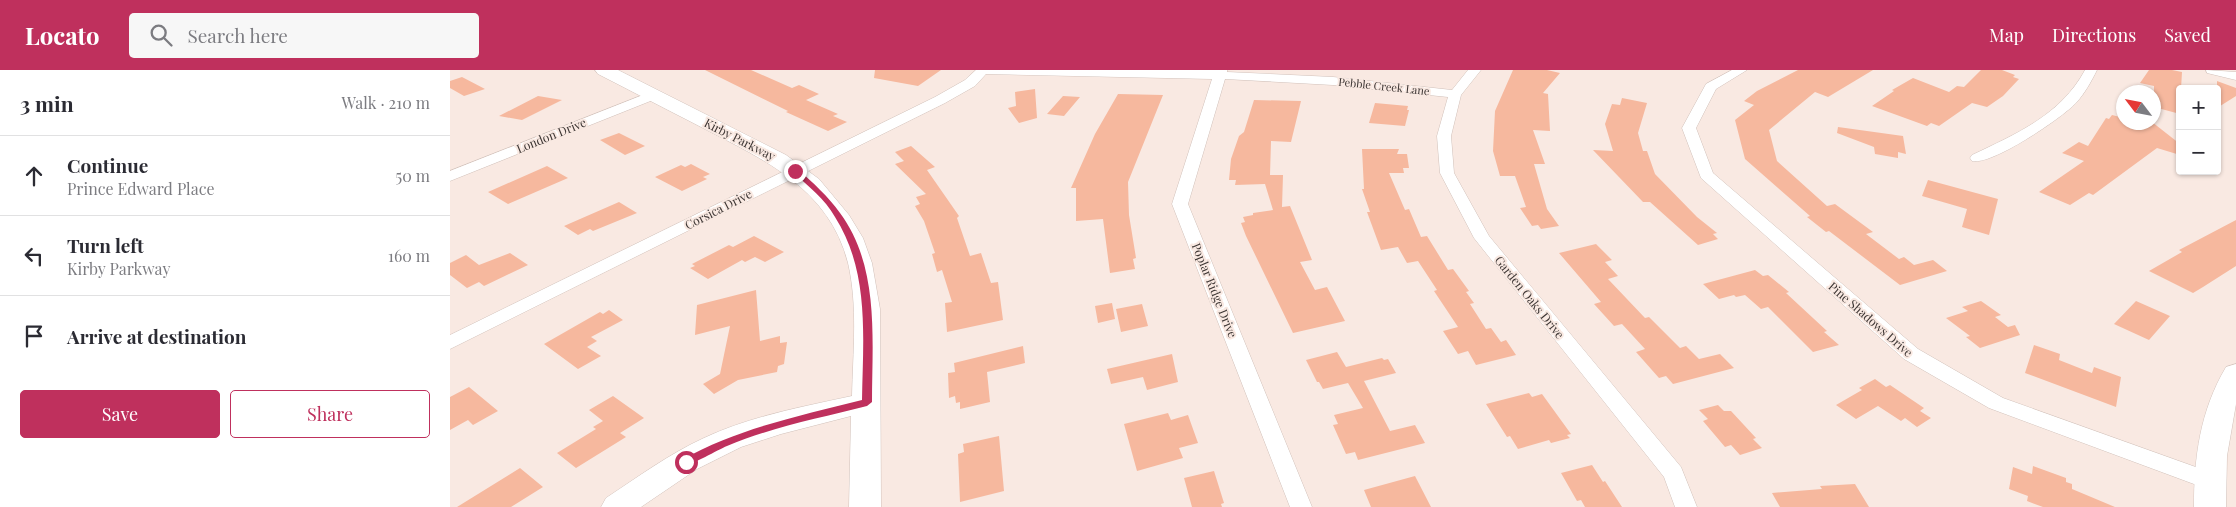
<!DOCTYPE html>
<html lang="en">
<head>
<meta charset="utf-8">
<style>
  body { margin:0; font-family:"Playfair Display",serif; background:#f7f7f7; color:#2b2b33 }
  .controls { position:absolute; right:15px; top:15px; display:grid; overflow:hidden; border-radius:5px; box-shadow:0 1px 4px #0004 }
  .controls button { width:45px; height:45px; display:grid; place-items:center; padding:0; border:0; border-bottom:1px solid #e1e1e2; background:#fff; color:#2b2b33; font:25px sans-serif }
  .compass { position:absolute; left:1666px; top:15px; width:45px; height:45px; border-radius:50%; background:#fff; box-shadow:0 1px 4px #0004; rotate:302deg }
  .stop { position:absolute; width:15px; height:15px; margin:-11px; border:4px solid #bf305d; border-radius:50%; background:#fff }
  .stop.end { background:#bf305d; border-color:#fff; box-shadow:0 1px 5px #0008 }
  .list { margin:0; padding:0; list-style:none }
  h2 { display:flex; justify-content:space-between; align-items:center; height:65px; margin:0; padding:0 20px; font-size:21px }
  h2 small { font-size:16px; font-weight:400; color:#7c7c81 }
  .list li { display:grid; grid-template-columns:32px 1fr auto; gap:15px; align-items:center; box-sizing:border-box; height:80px; padding:0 20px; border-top:1px solid #e1e1e2 }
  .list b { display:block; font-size:19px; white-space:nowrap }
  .list p { margin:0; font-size:16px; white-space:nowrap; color:#7c7c81 }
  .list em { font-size:16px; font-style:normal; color:#7c7c81 }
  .actions { display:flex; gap:10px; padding:15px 20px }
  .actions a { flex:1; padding:11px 0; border:1px solid #bf305d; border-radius:5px; text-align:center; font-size:18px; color:#bf305d }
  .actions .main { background:#bf305d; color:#fff }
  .icon { flex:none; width:28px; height:28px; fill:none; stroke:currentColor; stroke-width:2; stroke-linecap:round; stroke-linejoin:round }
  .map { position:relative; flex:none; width:1786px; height:437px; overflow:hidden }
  header { display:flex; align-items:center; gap:30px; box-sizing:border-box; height:70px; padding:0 25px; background:#bf305d; color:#fff }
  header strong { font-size:24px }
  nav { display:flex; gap:28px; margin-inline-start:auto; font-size:18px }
  .search { width:350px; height:45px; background:#f7f7f7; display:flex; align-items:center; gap:12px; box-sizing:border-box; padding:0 18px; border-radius:5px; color:#7c7c81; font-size:19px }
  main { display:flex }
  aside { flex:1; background:#fff }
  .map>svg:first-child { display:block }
  .building { fill:#f6b89e }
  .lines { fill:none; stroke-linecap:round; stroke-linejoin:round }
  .street-casing { stroke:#d1c1ba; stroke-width:1 }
  .secondary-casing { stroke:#d1c1ba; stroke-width:1 }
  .street { fill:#fff; fill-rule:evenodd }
  .secondary { fill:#fff; fill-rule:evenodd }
  .route { fill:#bf305d }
  .labels { text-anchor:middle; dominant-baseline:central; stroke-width:4; stroke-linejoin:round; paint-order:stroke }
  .far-street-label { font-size:11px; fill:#3c3533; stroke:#f9e9e2 }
  .street-label { font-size:12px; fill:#3c3533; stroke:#f9e9e2 }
</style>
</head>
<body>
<header>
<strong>Locato</strong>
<div class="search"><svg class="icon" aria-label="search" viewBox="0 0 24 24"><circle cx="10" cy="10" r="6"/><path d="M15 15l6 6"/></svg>Search here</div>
<nav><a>Map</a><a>Directions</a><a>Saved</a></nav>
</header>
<main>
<aside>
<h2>3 min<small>Walk · 210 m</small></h2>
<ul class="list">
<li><svg class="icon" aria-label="ahead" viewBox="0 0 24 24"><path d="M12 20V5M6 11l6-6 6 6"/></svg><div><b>Continue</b><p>Prince Edward Place</p></div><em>50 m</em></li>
<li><svg class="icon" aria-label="left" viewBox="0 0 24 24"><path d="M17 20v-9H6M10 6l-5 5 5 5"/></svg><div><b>Turn left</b><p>Kirby Parkway</p></div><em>160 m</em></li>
<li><svg class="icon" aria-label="arrive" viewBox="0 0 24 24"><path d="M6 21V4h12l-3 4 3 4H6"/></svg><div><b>Arrive at destination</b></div></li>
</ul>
<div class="actions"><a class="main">Save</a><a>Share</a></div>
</aside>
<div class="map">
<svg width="1786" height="437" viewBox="0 0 1786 437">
  <rect width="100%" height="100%" fill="#f9e9e2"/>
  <!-- building -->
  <path class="building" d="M255,0H301L342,18L349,15L369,24L356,30L388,44L383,46L397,52L378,61L336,42L338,41Z
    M425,0H491L468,16L424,8Z
    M1063,0H1097L1110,3L1093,23L1098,24L1100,61L1083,60L1095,94H1084L1097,139L1109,156L1091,159L1088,155L1082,156L1070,138L1076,137L1065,106H1050L1043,81L1045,41Z
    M1348,0H1423L1378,27L1365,22L1319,60L1327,91L1377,136L1385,134L1423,162L1416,164L1449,189L1454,187L1464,195L1483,190L1497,201L1450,215L1379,161L1376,162L1357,147L1360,146L1295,89L1285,50L1304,35L1294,31L1307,21Z
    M1531,0H1552L1565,5L1563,7L1569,9L1553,26L1537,37L1522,33L1489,56L1481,53L1477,56L1422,36L1444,21L1442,20L1463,8L1499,22L1507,16L1514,17Z
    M1699,0H1722L1732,2L1731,19H1730V44L1704,37V16L1690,13Z
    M12,7L35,19L14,26L0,18V11Z
    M1767,11L1786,18V26L1767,38Z
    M585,19L587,48L569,53L558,38L566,36L565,22Z
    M668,24L713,25L678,112L679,145L686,188L683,189L685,199L660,203L653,149L626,151V118H621L645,64Z
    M88,26L112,30L72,50L49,46Z
    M613,26L630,27L614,46L597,44Z
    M1172,28L1197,33L1188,63L1193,81H1197L1205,104L1247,147L1267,163L1263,164L1268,169L1248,175L1200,132H1193L1143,80L1163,81L1155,54L1162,34L1170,35Z
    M804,30L851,31L841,72L821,71L820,105H833L832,137L840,136L862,190L850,192L865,220L877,217L895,251L843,263L796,166L791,153L795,152L793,147L803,145V143L823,140L815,114L785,115L786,110H779L781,89L789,66L794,62Z
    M925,33L958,36L957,40H959L955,56L919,53Z
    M1662,45L1674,48V52H1702L1730,74V85L1707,78L1643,125L1639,123L1620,135L1589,122L1634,91L1612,83L1629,72L1638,76L1656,48L1659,49Z
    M1388,57L1453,66L1456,84L1448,82V88L1425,84L1424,77L1387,63Z
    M169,63L195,76L175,85L150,70Z
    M461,76L485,97L477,100L509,146L507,148L520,186L531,183L541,213L548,212L553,250L497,262L495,233L502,232L492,200L487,202L482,184L485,183L474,151L465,136L470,134L466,127L476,124L445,94L454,91L445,82Z
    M912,79H949L947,84H957L959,98H953L954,103H939L955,140L959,139L971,167L977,166L998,200L1003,199L1019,221L1016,222L1024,233L1020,234L1036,259L1041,258L1051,272L1056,270L1066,285L1026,295L1018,281L1008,284L993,261L1008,257L984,221L987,220L968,191L957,193L948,177L931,180L917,142H920L912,119H914Z
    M241,94L260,104L253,107L257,109L232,121L205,107L231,95L235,97Z
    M97,96L118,108L58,134L38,122Z
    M1478,110L1548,129L1539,165L1512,157L1517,139L1472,126Z
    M169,132L187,143L143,161L140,159L128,165L114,156Z
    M1786,150V196L1753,217L1743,223L1699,201L1732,182L1729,180Z
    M304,166L334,182L315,192L305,187L295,192L292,190L258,209L240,198L245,196L242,194L279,175L283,177Z
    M1146,174L1162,190L1155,192L1168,206L1158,209L1195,248L1199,247L1230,278L1236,276L1249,289L1270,284L1284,298L1223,314L1216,306L1209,308L1186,282L1195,279L1172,254L1164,256L1144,234L1151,232L1109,183Z
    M60,183L78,195L34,216L29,212L17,218L0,205V193L16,185L29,195Z
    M1305,200L1313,206L1318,205L1339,222L1336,223L1377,261L1374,262L1389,275L1363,282L1318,237L1311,239L1295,225L1286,227L1284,225L1269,229L1253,214Z
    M306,220L310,271L330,266V273L337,272L334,294L328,296L327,302L288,310L264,324L253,314L270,304L280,256L245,265L247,235Z
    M1531,231L1551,245L1545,247L1558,257L1565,255L1570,265L1530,278L1516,267L1520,266L1496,248L1518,241L1512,237Z
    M1686,231L1720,246L1699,270L1664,254Z
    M662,233L665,249L648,253L645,236Z
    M692,234L698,256L671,262L666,239Z
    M159,240L173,250L141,267L147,271L137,277L151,286L128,299L94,274L150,242L153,244Z
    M1584,275L1610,284L1609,290L1642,303L1644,297L1671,307L1666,337L1575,303Z
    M573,276L575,293L537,302L540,332L510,339V332L506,333L505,326L499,328L498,303L505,302L504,293Z
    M887,282L896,297L932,288L934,290L938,289L946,303L914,311L940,361L965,355L975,373L908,390L905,382L896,384L883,355L888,354L884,345L913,338L898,313L873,319L869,312H867L856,290Z
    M722,284L728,312L697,320L693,307L661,314L657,299Z
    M1425,309L1436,317L1440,315L1474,338L1470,341L1481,348L1467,357L1455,348L1451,351L1428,336L1406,349L1386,335L1412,320L1409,318Z
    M19,317L48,341L23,355L18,350L0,360V327Z
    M1079,323L1082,327L1092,324L1121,364L1117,365L1120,368L1101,373L1099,370L1068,379L1060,366L1057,367L1036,334Z
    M163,326L194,348L170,363L176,367L126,398L107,383L146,359L143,357L153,351L139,340Z
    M1268,335L1274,341H1281L1306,368L1303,369L1312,378L1290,385L1281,375L1275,377L1253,351L1258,349L1249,340Z
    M718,343L721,350L738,345L748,373L729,378L733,388L687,401L674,354Z
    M549,366L554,421L510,432L508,384L514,382L513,374Z
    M1142,395L1153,412L1155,411L1172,437H1135L1131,430L1127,431L1111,403Z
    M1583,396L1616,408V412L1622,414V419L1665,437H1593L1577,431L1578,426L1559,419L1563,397L1582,404Z
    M70,398L93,417L61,437H7Z
    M764,401L774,433L771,434L772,437H742L734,408Z
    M965,406L981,437H921L914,420Z
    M1405,414L1419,437H1330L1322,423L1372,419L1370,416Z"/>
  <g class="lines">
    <!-- street casing -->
    <g class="street-casing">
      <path id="street" d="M526,0H777V2L883,7L1002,20L1018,0H1031L1011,25L1001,66L1004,103L1039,166L1231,397L1247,437H1225L1214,407L1024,168L990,103L987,66L998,27L883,15L775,9L738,134L862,437H840L722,134L762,9L536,4L525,16L495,33L0,279V265L485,27L515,10Z
        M1282,0H1297L1266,19L1246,58L1263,103L1468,279L1553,328L1768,405L1771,411L1768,417L1760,419L1752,417L1539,338L1454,289L1251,108L1232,58L1256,14Z
        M1635,0H1647C1641,12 1635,23 1626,33C1612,48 1541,96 1522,91L1520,88L1522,85C1566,64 1611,45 1635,0Z
        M1756,0L1786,2V10L1757,3Z
        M203,21L208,22L210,25L208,28L0,111V101Z"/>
    </g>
    <!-- secondary casing -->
    <g class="secondary-casing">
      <path id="secondary" d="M145,0H168L336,85L369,109L399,145L413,168L422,193L430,239L431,437H399L401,346L331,364L291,377L247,399L191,437H151L156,428C188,407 219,384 254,368C301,346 352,337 402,326C403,282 408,236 398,193C379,118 314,90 253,58C218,40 183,22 148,4Z
        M1786,294V334L1777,386L1776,437H1744C1744,387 1750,341 1776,297Z"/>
    </g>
    <!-- street -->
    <use href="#street" class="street"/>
    <!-- secondary -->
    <use href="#secondary" class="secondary"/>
  </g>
  <!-- route -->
  <path class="route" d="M343,99H348C363,113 378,126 390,143C430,197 422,270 422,332L417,336C370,348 322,357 277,376C267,380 240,397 232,395V390C288,358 350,346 412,330C413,268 420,202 385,147C375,129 358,116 343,102Z"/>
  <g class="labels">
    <!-- far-street labels -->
    <g class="far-street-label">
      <text transform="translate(934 16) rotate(6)">Pebble Creek Lane</text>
    </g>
    <!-- street labels -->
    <g class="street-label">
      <text transform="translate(101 65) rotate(-22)">London Drive</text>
      <text transform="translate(290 69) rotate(27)">Kirby Parkway</text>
      <text transform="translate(268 139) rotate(-27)">Corsica Drive</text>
      <text transform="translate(765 220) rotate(68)">Poplar Ridge Drive</text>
      <text transform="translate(1080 227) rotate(51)">Garden Oaks Drive</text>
      <text transform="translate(1421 249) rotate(41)">Pine Shadows Drive</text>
    </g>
  </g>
</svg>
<div class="controls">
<button>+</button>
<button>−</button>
</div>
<svg class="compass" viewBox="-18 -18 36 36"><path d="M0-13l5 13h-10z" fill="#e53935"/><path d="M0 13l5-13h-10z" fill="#7c7c81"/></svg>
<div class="stop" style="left:236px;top:392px"></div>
<div class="stop end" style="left:345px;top:101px"></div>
</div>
</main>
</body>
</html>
